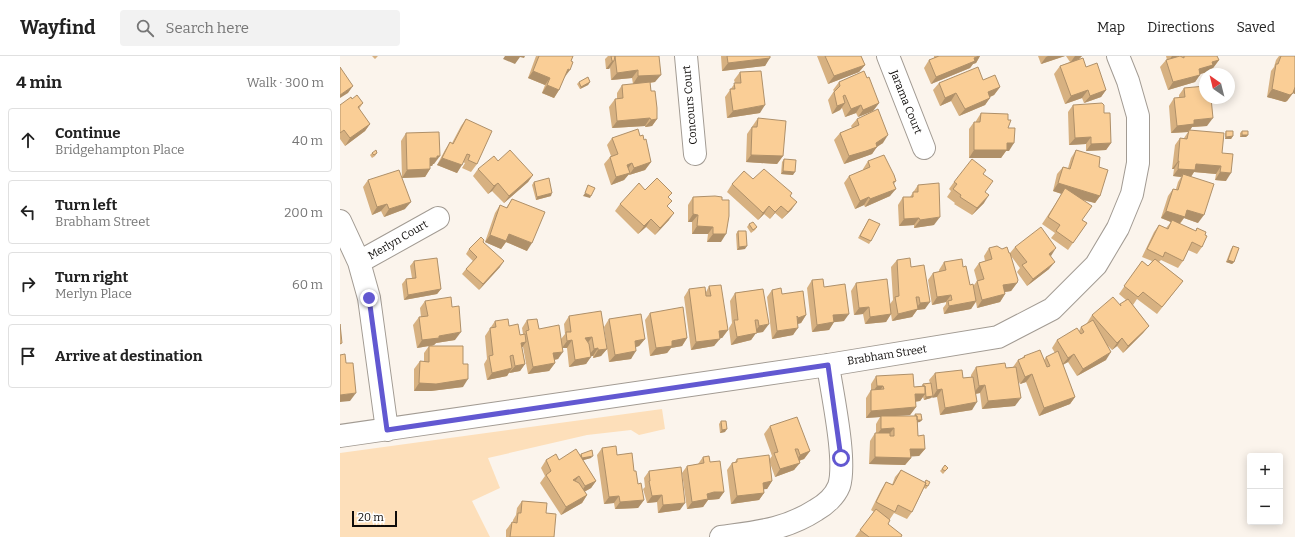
<!DOCTYPE html>
<html lang="en">
<head>
<meta charset="utf-8">
<style>
  body { margin:0; font-family:Bitter,serif; background:#f2f2f2; color:#222 }
  .controls { position:absolute; right:12px; bottom:12px; display:grid; overflow:hidden; border-radius:4px; box-shadow:0 2px 10px #0003 }
  .controls button { width:36px; height:36px; display:grid; place-items:center; padding:0; border:0; border-bottom:1px solid #e0e0e0; background:#fff; color:#222; font:20px sans-serif }
  .compass { position:absolute; left:859px; top:12px; width:36px; height:36px; border-radius:50%; background:#fff; box-shadow:0 2px 10px #0003; rotate:325deg }
  .scale { position:absolute; left:12px; bottom:10px; width:45px; box-sizing:border-box; padding-left:4px; border:2px solid #0f0c0a; border-top:0; font-size:11px; line-height:14px; white-space:nowrap; color:#0f0c0a; -webkit-text-stroke:3px #fff; paint-order:stroke }
  .stop { position:absolute; width:12px; height:12px; margin:-9px; border:3px solid #6258d1; border-radius:50%; background:#fff }
  .stop.end { background:#6258d1; border-color:#fff; box-shadow:0 1px 4px #0008 }
  .list { margin:0; padding:0; list-style:none }
  h2 { display:flex; justify-content:space-between; align-items:center; height:52px; margin:0; padding:0 16px; font-size:17px }
  h2 small { font-size:13px; font-weight:400; color:#767676 }
  .list li { display:grid; grid-template-columns:26px 1fr auto; gap:12px; align-items:center; box-sizing:border-box; height:64px; margin:0 8px 8px; padding:0 8px; border:1px solid #e0e0e0; border-radius:4px }
  .list b { display:block; font-size:15px; white-space:nowrap }
  .list p { margin:0; font-size:13px; white-space:nowrap; color:#767676 }
  .list em { font-size:13px; font-style:normal; color:#767676 }
  .icon { flex:none; width:22px; height:22px; fill:none; stroke:currentColor; stroke-width:2; stroke-linecap:round; stroke-linejoin:round }
  .map { position:relative; flex:none; width:955px; height:481px; overflow:hidden }
  header { display:flex; align-items:center; gap:24px; box-sizing:border-box; height:56px; padding:0 20px; background:#fff; border-bottom:1px solid #e0e0e0 }
  header strong { font-size:19px }
  nav { display:flex; gap:22px; margin-inline-start:auto; font-size:14px }
  .search { width:280px; height:36px; background:#f2f2f2; display:flex; align-items:center; gap:10px; box-sizing:border-box; padding:0 14px; border-radius:4px; color:#767676; font-size:15px }
  main { display:flex }
  aside { flex:1; background:#fff }
  .map>svg:first-child { display:block }
  .green { fill:#fddfba }
  .lines { fill:none; stroke-linecap:round; stroke-linejoin:round }
  .minor-casing { stroke:#a29b93; stroke-width:24 }
  .minor { stroke:#fff; stroke-width:22 }
  .wall { fill:#d7b181 }
  .shaded-wall { fill:#af9069 }
  .building { fill:#face96; stroke:#af9069 }
  .route { stroke:#6258d1; stroke-width:5 }
  .labels { text-anchor:middle; dominant-baseline:central; stroke-width:3; stroke-linejoin:round; paint-order:stroke }
  .street-label { font-size:11px; fill:#0f0c0a; stroke:#fff }
</style>
</head>
<body>
<header>
<strong>Wayfind</strong>
<div class="search"><svg class="icon" aria-label="search" viewBox="0 0 24 24"><circle cx="10" cy="10" r="6"/><path d="M15 15l6 6"/></svg>Search here</div>
<nav><a>Map</a><a>Directions</a><a>Saved</a></nav>
</header>
<main>
<aside>
<h2>4 min<small>Walk · 300 m</small></h2>
<ul class="list">
<li><svg class="icon" aria-label="ahead" viewBox="0 0 24 24"><path d="M12 20V5M6 11l6-6 6 6"/></svg><div><b>Continue</b><p>Bridgehampton Place</p></div><em>40 m</em></li>
<li><svg class="icon" aria-label="left" viewBox="0 0 24 24"><path d="M17 20v-9H6M10 6l-5 5 5 5"/></svg><div><b>Turn left</b><p>Brabham Street</p></div><em>200 m</em></li>
<li><svg class="icon" aria-label="right" viewBox="0 0 24 24"><path d="M7 20v-9h11M14 6l5 5-5 5"/></svg><div><b>Turn right</b><p>Merlyn Place</p></div><em>60 m</em></li>
<li><svg class="icon" aria-label="arrive" viewBox="0 0 24 24"><path d="M6 21V4h12l-3 4 3 4H6"/></svg><div><b>Arrive at destination</b></div></li>
</ul>
</aside>
<div class="map">
<svg width="955" height="481" viewBox="0 0 955 481">
  <rect width="100%" height="100%" fill="#fbf4ec"/>
  <!-- green -->
  <path class="green" d="M322,353L325,373L299,379L291,374L247,379L148,402L160,432L132,445L150,481H0V397Z"/>
  <g class="lines">
    <!-- minor casing -->
    <g class="minor-casing">
      <path id="minor" d="M346,0L355,98
        M548,0L584,92
        M0,165L19,206L29,242L47,374
        M19,206L98,162
        M0,380L488,309L658,281L712,253L756,209L778,172L792,138L798,107V60L788,25L778,0
        M381,481C416,476 445,474 476,454C485,449 495,440 499,430C507,405 492,337 488,309"/>
    </g>
    <!-- minor -->
    <use href="#minor" class="minor"/>
  </g>
  <!-- wall -->
  <path class="wall" d="M32,0H38L35,3Z
    M196,0H233L219,34L214,42L202,37L205,29L188,22Z
    M268,0H319L315,26L310,27L311,35L317,63L312,70L305,71V70L272,72L269,51L275,43H277V37L282,29L293,28L292,22L271,24L270,11L269,13H266L265,3Z
    M381,0H430L425,10L382,15Z
    M477,0H521L525,9L519,16L488,28Z
    M594,0H640L636,7L633,8L630,12L591,28L584,12L589,4L594,2Z
    M698,0H725L701,8Z
    M726,0H742L739,3L766,34L761,41L744,47L742,42L725,48L714,18L720,10L730,6Z
    M826,0H877L879,4L873,12L870,13L867,16L860,18L855,26L828,34L820,11L826,4H827Z
    M939,0H955V38L953,37L947,45L945,46L927,41L931,15L934,11L936,4Z
    M400,16L420,57L387,62L385,41L395,27L394,24Z
    M527,22L539,47L533,55L518,61L516,57L505,61L502,52L500,54L492,58L488,44L494,35L493,34L499,26Z
    M643,24L660,31L654,39L650,41L645,49L619,60L611,45L600,50L593,34L599,27Z
    M239,26H250L248,29L240,33L237,28Z
    M844,32L867,70L852,71L850,74L882,97L886,125L875,124L876,118L854,116L851,121L858,167L844,162L840,168L855,175L857,172L865,179L862,191L857,198L848,194L843,205L838,212L821,204L819,206L843,225L817,258L797,243L793,249L792,248L809,270L803,277L783,297L777,290L772,294L768,290L766,304L737,320L728,306L723,309L735,341L730,348L699,360L686,326L680,328L678,324L675,350L642,353L640,337L636,338L632,354L600,359L597,341H592L591,342L584,344L583,341L580,345L575,346L576,351L570,359L553,360H574L575,358L580,366H577L578,380L585,393L579,400H571V402L565,409L529,408L530,385L535,377H536V368L540,361L526,362V342L531,334V328L536,320L574,331L582,330L583,328L590,327L589,324L595,317L623,322L631,321V319L636,311L666,312L673,311L678,304L682,302L684,300L704,304L706,301L715,297L712,292L717,284L739,275L741,271L748,267H747L752,259L780,249L786,244L779,238L802,205L808,210L812,205L802,201L814,176L819,169L826,172L831,166L821,162L828,140L833,133H836L838,126L841,121L833,120L834,113H832L835,89L840,82H844L848,76L831,77L829,50L834,42H839V39Z
    M12,43L23,47L19,53L30,68L25,75L5,90L0,83V49Z
    M733,49L764,57L771,87L766,94L746,95V88L729,89L728,56Z
    M641,57L668,72L669,95H666L661,102H629V73L634,66H636V65Z
    M418,62L443,100L437,108L406,106L407,78Z
    M126,63L137,108L131,116L122,112L125,107L123,106L117,117L97,109L105,94L110,86L112,87L121,70Z
    M517,63L543,87L537,90L532,98L521,102L504,108L494,84L500,77L512,72L511,70Z
    M886,75L893,80L891,83H885V78Z
    M902,75L908,79L906,81H900V77Z
    M66,77L94,108H93L92,110H90V113L85,121L62,122L61,85Z
    M300,80L311,106L305,114L289,119V118L284,124L271,129L264,108L270,101L271,100L267,89L272,82Z
    M736,94L759,111L760,140L755,147L742,144V164L747,167L728,194L711,182L715,177L702,168L722,138L713,135L717,118L723,111L728,112L731,102Z
    M32,97H37L35,100L32,102L30,99Z
    M444,103L453,119L441,118L442,106Z
    M158,105L193,119L188,126L164,147L152,135L148,138L133,120L138,113Z
    M528,105L556,125L554,128L550,140L525,151L524,149L515,153L504,127L509,120L523,114V113Z
    M643,118L645,136L644,147L632,159L614,148L615,147L607,141L611,135L609,133L614,126Z
    M413,123L450,140L452,153L442,163L435,157L430,163L424,158L418,164L387,136L392,128Z
    M28,124L65,153L44,161L41,155L32,159L23,131Z
    M194,126L211,140L196,144L192,129Z
    M578,129L594,169L574,172V169L559,170L558,149L563,141H570Z
    M305,134L329,142L328,150L329,164L315,179L306,171L298,178L275,155L280,148Z
    M353,141L382,144L381,186H367L368,178H352V166H348V149Z
    M172,143L187,195L166,186L161,193L145,186L155,157L160,149L166,152Z
    M529,163L531,185L529,188L518,182Z
    M409,168L417,171L415,174L411,177L407,171Z
    M398,175L405,193L397,194L396,178Z
    M144,184L143,186L160,211L139,234L122,218L126,213L133,205L126,198L129,193Z
    M893,190L894,206L892,208L886,206L891,193Z
    M675,191L710,200L709,213L687,230L677,216L680,212L671,200L677,227L671,235L665,236V238L660,246L637,252L636,246L631,253L604,258L603,252L606,248V246L592,249L588,224L593,217L599,216V214L604,206L623,211L630,229H634L637,225L634,214L639,207L645,205L644,200L649,192L670,197Z
    M557,204L571,211L585,253L577,254L572,261L552,265L551,258L546,266L525,268L523,258L514,259L511,235L516,227L550,248L553,244L551,211Z
    M74,205L101,233L97,238L64,244L62,228L66,223L72,222L70,210Z
    M472,224L484,231L504,265L494,266L489,274L472,276L467,232Z
    M369,230L388,274L382,282H379L374,290L351,294L344,241L349,233L366,236Z
    M423,233V276L416,277L411,284L391,289L389,272L392,267L390,245L395,237Z
    M432,234L442,238L466,259L461,267L458,268L453,279L432,283L427,241Z
    M85,245L115,284L96,287L94,289L92,290L123,331L91,335H74V313L80,305L84,306V297L89,290L77,292L73,269L79,261H81L80,252Z
    M310,257L347,282L342,290L331,292L327,297L310,300L305,264Z
    M229,260L267,293L261,300L253,302V300H251L246,308L229,311L227,292H223L218,303L214,304L215,307L209,315L188,318L183,291H182L185,308L180,315L169,317V316L167,320L147,324L144,308L147,303L145,280L155,265L169,270L180,279L183,278L182,272L187,264L199,273L221,283L225,278L224,268Z
    M269,263L305,283L299,290L296,291L291,303L269,306L264,271Z
    M381,365L385,376L380,377L379,368Z
    M430,370L470,395L464,403L459,405L454,414L435,421L430,407L432,425L427,433H424V437L419,444L391,448L387,414L392,407L395,406L397,403L429,404L432,400L424,378Z
    M262,392L277,399L294,415L298,428L304,444L298,452L275,453L274,447L264,448L257,399Z
    M241,398L251,402L243,404L256,425L251,432L244,436L247,439L242,447L221,459L200,427L205,420L201,412L206,404H219L240,399Z
    M363,401L370,406L384,436L379,443L368,444L363,451L347,453L342,417L347,410L358,408Z
    M605,409L608,412L603,418L600,415Z
    M561,414L588,430L586,433L584,432L572,456L567,463L554,457L550,463L548,468L561,481H515L534,456L531,454L541,434L546,426L552,429L555,421Z
    M309,415L340,454L318,457L317,446L307,447L303,433L305,431L304,422Z
    M182,445L206,457L214,481H166V474L172,466H173V464L176,459L177,452Z"/>
  <!-- shaded-wall -->
  <path class="shaded-wall" d="M165,0H185L184,2L180,1L175,8L163,3Z
    M639,0H640L636,7L633,8L630,12L591,28L596,21Z
    M708,0H725L701,8L706,1Z
    M735,0H742L739,3L730,7Z
    M832,0H839L828,6Z
    M430,2L425,10L382,15L388,7Z
    M879,4L873,12L870,13L867,16L854,20L859,13L872,6Z
    M272,5H274L269,13H266Z
    M525,9L519,16L488,28L494,20Z
    M228,13L230,14L224,22Z
    M298,14L292,22L271,24L277,17Z
    M193,15L210,22L205,29L188,22Z
    M321,19L315,26L293,28L298,20Z
    M860,19L855,26L828,34L833,26Z
    M250,26L248,29L240,33L241,31Z
    M207,29L219,34L214,42L202,37Z
    M13,30L8,37L0,42V39Z
    M955,30V38L951,36Z
    M660,31L654,39L643,44L648,36Z
    M932,33L953,37L947,45L945,46L927,41Z
    M748,34L742,42L725,48L731,40Z
    M766,34L761,41L744,47L750,40Z
    M616,37L611,45L600,50L605,42Z
    M650,42L645,49L619,60L625,53Z
    M505,47L500,54L492,58L497,50Z
    M539,47L533,55L518,61L523,54Z
    M425,49L420,57L387,62L393,55Z
    M521,49L516,57L505,61L511,53Z
    M310,62L305,70L272,72L277,65Z
    M873,62L867,70L852,71L849,76V74L848,76L831,77L837,70L854,64Z
    M317,63L312,70L305,71L311,64Z
    M30,68L25,75L5,90L10,82Z
    M548,79L543,87L537,91L532,98L521,102L504,108L509,100L536,87Z
    M902,79H908L906,81H900Z
    M893,80L891,83H885L886,81Z
    M751,81L746,88L729,89L735,82Z
    M667,87H674L669,95H666L661,102H629L634,94Z
    M771,87L766,94L746,95L751,88Z
    M411,99L443,100L437,108L406,106Z
    M97,100H100L94,108H93L92,110H84L90,102Z
    M102,102L122,109L117,117L97,109Z
    M838,105H839L834,113H832Z
    M311,106L305,114L289,119L294,112Z
    M292,107L287,114V109Z
    M856,108L881,110L876,118L854,116L850,122L843,118L841,121L833,120L838,113Z
    M90,113L85,121L62,122L67,114Z
    M443,115L455,116L453,119L441,118Z
    M880,116L891,117L886,125L875,124Z
    M290,117L284,124L271,129L276,121Z
    M193,119L188,126L164,147L169,140Z
    M158,127L152,135L148,138L154,130Z
    M718,127L760,140L755,147L722,138L725,132L722,138L713,135Z
    M556,133L550,140L525,151L530,143Z
    M212,137L211,140L196,144L197,141Z
    M245,137L251,140L250,142L243,140Z
    M649,139L644,147L632,159L637,152Z
    M529,141L524,149L515,153L520,145Z
    M71,146L65,153L44,161L49,153Z
    M457,146L452,153L442,163L448,156Z
    M47,148L41,155L32,159L37,151Z
    M429,150L424,158L418,164L423,157Z
    M441,150L435,157L430,163L435,156Z
    M847,154L864,159L858,167L844,162L839,168L832,164L831,166L821,162L826,155Z
    M334,157L329,164L315,179L320,172Z
    M353,158L358,159L352,166H348Z
    M600,161L594,169L574,172L580,164Z
    M579,162L574,169L559,170L564,163Z
    M311,163L306,171L298,178L304,170Z
    M357,170L373,171L368,178H352Z
    M169,178L192,187L187,195L166,186L161,193L145,186L150,179Z
    M373,178H386L381,186H367Z
    M407,190L405,193L397,194L399,191Z
    M716,192L711,200L703,206L709,198Z
    M888,204L894,206L892,208L886,206Z
    M164,205L160,211L139,234L143,228Z
    M715,206L709,213L687,230L693,223Z
    M677,227L671,235L658,237L663,229Z
    M101,233L97,238L64,244L68,239Z
    M665,238L660,246L637,252L642,244Z
    M611,239L606,246L592,249L597,241Z
    M636,245L631,253L604,258L609,250Z
    M590,246L585,253L577,254L572,261L552,265L558,258L575,254L580,247Z
    M529,251L523,258L514,259L519,252Z
    M509,258L504,265L488,267L493,259Z
    M551,258L546,266L525,268L530,261Z
    M466,259L461,267L453,269L458,262Z
    M494,266L489,274L472,276L477,269Z
    M429,268L423,276L416,277L411,284L391,289L397,281L414,277L419,270Z
    M809,270L803,277L783,297L788,290Z
    M458,272L453,279L432,283L437,275Z
    M388,274L382,282L373,283L379,275Z
    M121,276L115,284L96,287L94,289L77,292L82,284L99,280Z
    M252,281L247,288L245,282Z
    M347,282L342,290L331,292L327,297L310,300L316,292L332,285Z
    M782,282L777,290L772,294L777,287Z
    M305,283L299,290L289,293L295,285Z
    M380,283L374,290L351,294L356,286Z
    M232,284L227,292H222L227,285Z
    M186,286L181,293V287Z
    M258,292L253,300H248L254,293Z
    M267,293L261,300L253,302L258,294Z
    M296,295L291,303L269,306L275,299Z
    M223,296L218,303L208,305L213,297Z
    M771,296L766,304L737,320L743,313Z
    M734,298L728,306L722,309L728,302Z
    M251,301L246,308L229,311L235,304Z
    M215,307L209,315L188,318L193,311Z
    M185,308L180,315L169,317L175,310Z
    M172,312L167,320L147,324L152,317Z
    M692,318L686,326L680,328L685,321Z
    M128,323L123,331L91,335H74L79,327Z
    M645,329L640,337L633,338L639,330Z
    M537,330H543L538,337L531,338Z
    M602,333L597,341L592,342L597,334Z
    M16,337L10,345L0,346V339Z
    M575,338H585L580,345L569,346Z
    M593,340L591,342L584,344L586,341Z
    M735,341L730,348L699,360L704,352Z
    M681,342L675,350L642,353L648,345Z
    M637,346L632,354L600,359L605,352Z
    M576,351L570,359L526,362L531,355Z
    M576,364H582L580,366L574,367Z
    M554,372L548,380H536L541,373Z
    M387,373L385,376L380,377L382,374Z
    M570,393H585L579,400L565,401Z
    M470,395L464,403L455,406L460,399Z
    M253,400L251,402L240,405L242,402Z
    M535,401L571,402L565,409L529,408Z
    M460,407L454,414L435,421L440,413Z
    M239,420L233,428V424Z
    M256,425L251,432L240,438L245,430Z
    M432,425L427,433L417,434L423,427Z
    M374,436H384L379,443L368,444L363,451L347,453L352,446L367,438Z
    M424,437L419,444L391,448L397,440Z
    M247,439L242,447L221,459L226,451Z
    M322,439L317,446L307,447L312,440Z
    M279,440L274,447L264,448L269,441Z
    M304,444L298,452L275,453L280,446Z
    M345,447L340,454L318,457L323,449Z"/>
  <!-- building -->
  <path class="building" d="M199,0H233L231,5L233,6L230,14L228,13L219,34L207,29L210,22L193,15Z
    M271,0H275L274,5H272Z
    M275,0H319L321,19L298,20V14L277,17Z
    M387,0H430V2L388,7Z
    M485,0H521L525,9L494,20Z
    M599,0H639L634,2L635,5L596,21L589,4Z
    M840,0L844,2V0H877L879,4L872,6L873,9L859,13L860,19L833,26L826,4Z
    M941,0H955V31L953,37L950,39L932,33L936,8H938Z
    M743,2L746,11L757,7L766,34L750,40L748,34L731,40L720,10Z
    M0,11L13,30L0,39Z
    M638,11L643,24L655,19L660,31L648,36L650,42L625,53L616,37L605,42L599,27Z
    M421,15L425,49L393,55L390,33H395L394,27H401L400,16Z
    M524,15L527,22L529,21L539,47L523,54L521,49L511,53L505,39L503,40L505,47L497,50L494,36L500,30L499,26Z
    M248,21L250,26L241,31L239,26Z
    M310,26L311,35H315L317,52V63L311,64L310,62L277,65L275,43L283,42L282,29Z
    M865,30V42H871L873,62L854,64V68L837,70L834,42L845,41L844,32Z
    M17,39L23,47L18,51L30,68L10,82L4,74L0,77V49L11,41L12,43Z
    M762,47L764,49V57H770L771,87L751,88V81L735,82L733,49Z
    M538,53L548,79L536,87L537,91L526,95L509,100L500,77L519,69L517,63Z
    M641,57L668,58V64H671L668,72H675L674,87H667V94H634V66H640Z
    M418,62L446,65L443,100L411,99L412,71H417Z
    M126,63L152,75L137,108L128,104L130,99L127,98L122,109L102,102L110,86L113,88Z
    M298,73L300,80L303,79L304,84L306,83L311,106L294,112L292,107L287,109L290,117L276,121L270,101L278,98L272,82Z
    M849,74L884,77L882,97L893,98L891,117L880,116L881,110L856,108L855,114L838,113L839,105H838L840,82L847,83Z
    M886,75H893V80L886,81Z
    M902,75H908V79H902Z
    M99,76L100,100H97V102H90V113L67,114L66,77Z
    M36,94L37,97L34,99L32,97Z
    M170,94L193,119L169,140L158,127L154,130L138,113L154,100L158,105Z
    M736,94L760,101L759,111L768,114L760,140L718,127L723,111L730,113Z
    M544,99L554,119L556,125L553,126L556,133L530,143L529,141L520,145L509,120L530,111L528,105Z
    M444,103L456,104L455,116L443,115Z
    M632,103L646,114L643,118L653,125L645,136L649,139L637,152L620,141L621,139L613,133L617,128L614,126Z
    M424,113L452,137L450,140L457,146L448,156L441,150L435,156L429,150L423,157L392,128L404,115L413,123Z
    M59,114L71,146L49,153L47,148L37,151L28,124Z
    M843,118L874,128L864,159L847,154L845,161L826,155L833,133L838,134Z
    M209,122L212,137L197,141L194,126Z
    M317,122L332,137L328,141L332,145L327,150L334,157L320,172L311,163L304,170L280,148L299,127L305,134Z
    M599,127L600,161L580,164L579,162L564,163L563,141H573V136H578V129Z
    M248,129L255,132L251,140L245,137Z
    M725,132L752,150L742,164L747,167L733,187L716,175L720,169L708,161Z
    M375,140L382,141V144H389V160L386,178H373V171L357,170L358,159L353,158V141Z
    M172,143L205,156L192,187L169,178L166,185L150,179L160,149L167,152Z
    M529,163L540,168L531,185L520,180Z
    M832,164L856,175L857,172L866,176L865,179L867,180L862,191L852,186L843,205L825,196L823,201L807,193L819,169L828,173Z
    M413,166L417,171L413,174L409,168Z
    M701,171L716,192L709,198L715,206L693,223L682,209L687,206L675,191Z
    M398,175H406L407,190L399,191Z
    M141,181L144,184L143,186L164,205L143,228L126,213L137,201L129,193Z
    M657,190L662,193L667,191L669,197H670L678,224L677,227L663,229L665,238L642,244L637,225L644,223L639,207L652,203L649,192Z
    M893,190L899,192L894,206L888,204Z
    M97,202L101,233L68,239L66,223L76,222L74,205Z
    M570,202L571,211L584,209L590,246L580,247L579,241H576L578,253L558,258L555,241L559,240L557,204Z
    M622,203L623,211L626,210L630,229L633,228L636,245L609,250L608,245L612,244L611,239L597,241L593,217L606,214L604,206Z
    M815,203L843,225L822,251L803,236L798,241L784,230L802,205L808,210Z
    M483,223L484,231L505,228L509,258L493,259L494,266L477,269L472,224Z
    M547,223L551,258L530,261L529,251L519,252L516,227Z
    M381,229L388,274L379,275L380,283L356,286L349,233L365,231L366,240H371L369,230Z
    M441,232L442,238L463,235L466,259L458,262L457,260L458,272L437,275L432,234Z
    M423,233L429,268L419,270L418,264H415L417,277L397,281L394,264H398L395,237Z
    M111,241L112,251L119,250L121,276L99,280V282L82,284L79,261L88,260L85,245Z
    M773,241L781,250L780,248L788,243L809,270L788,290L782,282L777,287L752,259Z
    M343,251L347,282L332,285V290L316,292L310,257Z
    M261,255L267,293L258,294V292L254,293L252,281L245,282L249,288L251,301L235,304L232,284L227,285L226,276H231L229,260Z
    M301,258L305,283L295,285L296,295L275,299L269,263Z
    M168,263L169,270L178,268L180,279L185,278L186,286L181,287L185,308L175,310L173,299L170,300L172,312L152,317L149,300L153,299L150,272L156,271L155,265Z
    M197,263L199,273L219,269L223,296L213,297L215,307L193,311L186,275L189,274L187,264Z
    M753,264L771,296L743,313L734,298L728,302L717,284L737,272L741,278L744,276L741,271Z
    M0,268L2,287L0,288Z
    M89,290H123V308H128V323L96,328L79,327L80,305L89,306Z
    M700,294L707,311L710,310L706,301L718,295L735,341L704,352L692,318L685,321L678,304L685,301L684,300Z
    M5,298L6,307H13L16,337L0,339V299Z
    M665,307L666,312L676,311L681,342L648,345L645,329L639,330L636,311Z
    M622,314L623,322L633,321L637,346L605,352L602,333L597,334L595,317Z
    M573,318L574,331L585,330V338H575L576,351L531,355V334L544,333L543,330H537L536,320Z
    M591,327L593,340L586,341L585,330H583V328Z
    M575,358H581L582,364H577V360H576Z
    M541,360H577L578,380L584,379L585,393H570L571,402L535,401V377H550V380H554V372L541,373Z
    M457,361L470,395L460,399L458,393H455L460,407L440,413L434,397L438,396L430,370Z
    M381,365H386L387,373L382,374Z
    M276,390L277,399L292,397L294,415H296L298,428L301,427L304,444L280,446L279,440L269,441L262,392Z
    M236,393L256,425L245,430L239,420L233,424L239,427L247,439L226,451L206,419L211,415L206,404L216,398L219,404Z
    M252,394L253,400L242,402L241,398Z
    M429,399L432,425L423,427L424,437L397,440L392,407L397,406V403Z
    M369,400L370,406L380,405L384,436H374L367,438L368,443L352,446L347,410L364,407L363,401Z
    M605,409L608,412L605,415L602,413Z
    M341,411L345,447L323,449L322,439L312,440L309,425H310L309,415Z
    M561,414L586,427L572,456L558,449L555,456L536,446L546,426L553,429Z
    M586,424L590,426L588,430L585,429L586,427L585,426Z
    M182,445L207,447L206,457L216,458L214,481H170L172,466L177,467L178,457H181Z
    M536,453L550,464L548,468L562,479L561,481H529L520,474Z"/>
  <g class="lines">
    <!-- route -->
    <path class="route" d="M29,242L47,374L488,309L501,402"/>
  </g>
  <g class="labels">
    <!-- street labels -->
    <g class="street-label">
      <text transform="translate(566 46) rotate(68)">Jarama Court</text>
      <text transform="translate(350 49) rotate(-95)">Concours Court</text>
      <text transform="translate(58 184) rotate(-30)">Merlyn Court</text>
      <text transform="translate(547 299) rotate(-9)">Brabham Street</text>
    </g>
  </g>
</svg>
<div class="controls">
<button>+</button>
<button>−</button>
</div>
<svg class="compass" viewBox="-18 -18 36 36"><path d="M0-13l5 13h-10z" fill="#e53935"/><path d="M0 13l5-13h-10z" fill="#767676"/></svg>
<div class="scale">20 m</div>
<div class="stop" style="left:501px;top:402px"></div>
<div class="stop end" style="left:29px;top:242px"></div>
</div>
</main>
</body>
</html>
